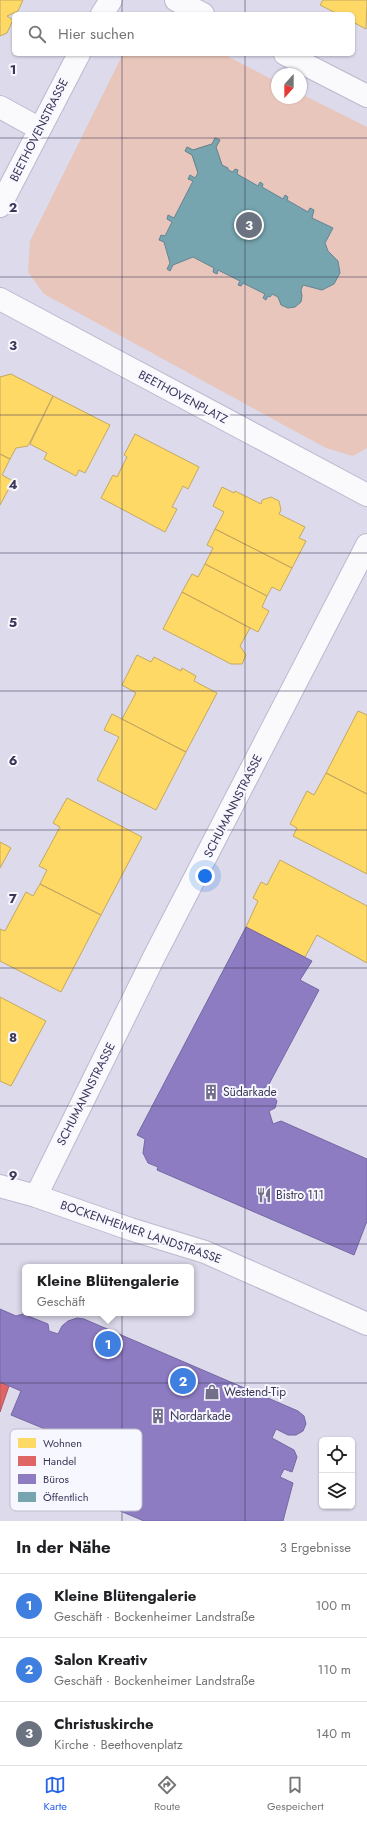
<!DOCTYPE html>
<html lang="de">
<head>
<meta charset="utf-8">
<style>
  body { margin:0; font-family:Jost,sans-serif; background:#f6f6f6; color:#202124 }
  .controls { position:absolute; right:12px; bottom:12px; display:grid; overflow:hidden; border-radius:6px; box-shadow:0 1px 3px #0004 }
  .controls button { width:36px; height:36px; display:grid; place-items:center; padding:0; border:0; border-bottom:1px solid #e0e0e0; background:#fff; color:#202124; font:20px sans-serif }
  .compass { position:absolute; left:271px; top:68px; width:36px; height:36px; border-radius:50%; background:#fff; box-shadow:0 1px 3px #0004; rotate:201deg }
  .you { position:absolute; left:205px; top:876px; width:14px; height:14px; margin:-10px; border:3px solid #fff; border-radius:50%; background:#1a73e8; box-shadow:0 0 0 6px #1a73e833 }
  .badge { display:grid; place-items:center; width:26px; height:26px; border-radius:50%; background:#2563eb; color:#fff; font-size:13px; font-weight:700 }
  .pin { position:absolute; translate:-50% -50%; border:2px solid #fff; box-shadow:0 1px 4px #0006 }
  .popup { position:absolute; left:22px; top:1264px; width:172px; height:52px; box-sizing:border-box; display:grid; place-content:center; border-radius:6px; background:#fff; filter:drop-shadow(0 1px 3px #0005); font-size:13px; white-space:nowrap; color:#757577 }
  .popup b { font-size:15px; color:#202124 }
  .popup::after { content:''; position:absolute; left:50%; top:100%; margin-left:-8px; border:8px solid transparent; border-top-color:#fff }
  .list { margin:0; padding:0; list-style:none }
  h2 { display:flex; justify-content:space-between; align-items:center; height:52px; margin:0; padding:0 16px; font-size:17px }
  h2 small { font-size:13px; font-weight:400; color:#757577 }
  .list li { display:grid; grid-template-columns:26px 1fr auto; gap:12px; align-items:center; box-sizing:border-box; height:64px; padding:0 16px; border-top:1px solid #e0e0e0 }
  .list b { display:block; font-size:15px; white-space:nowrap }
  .list p { margin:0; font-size:13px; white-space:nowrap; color:#757577 }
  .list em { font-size:13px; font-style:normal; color:#757577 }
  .icon { flex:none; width:22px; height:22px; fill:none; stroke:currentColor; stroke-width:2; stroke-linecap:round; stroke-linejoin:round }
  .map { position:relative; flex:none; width:367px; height:1521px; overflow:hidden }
  .search { position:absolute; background:#fff; box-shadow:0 1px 3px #0004; left:12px; right:12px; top:12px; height:44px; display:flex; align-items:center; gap:10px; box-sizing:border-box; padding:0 14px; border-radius:6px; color:#757577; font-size:15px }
  .sheet { height:244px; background:#fff }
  nav { display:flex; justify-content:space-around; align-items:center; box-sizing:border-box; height:56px; border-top:1px solid #e0e0e0; background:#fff; font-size:11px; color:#757577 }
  nav a { display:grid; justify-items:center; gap:2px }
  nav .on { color:#2563eb }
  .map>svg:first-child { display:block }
  .green { fill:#e8c6bb }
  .homes { fill:#ffd966; stroke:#c4a861 }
  .shops { fill:#e06666; stroke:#ae5861 }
  .offices { fill:#8e7cc3; stroke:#7567a2 }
  .public { fill:#76a5af; stroke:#648494 }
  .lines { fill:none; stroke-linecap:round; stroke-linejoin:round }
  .street-casing { stroke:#bcb9cf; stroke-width:24 }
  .secondary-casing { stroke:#bcb9cf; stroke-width:24 }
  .street { stroke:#faf9fc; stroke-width:22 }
  .secondary { stroke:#faf9fc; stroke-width:22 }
  .grid { fill:none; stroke:#3b3656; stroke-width:1; stroke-opacity:0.55 }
  .labels { text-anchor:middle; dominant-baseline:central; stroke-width:4; stroke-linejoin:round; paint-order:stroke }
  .street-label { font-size:12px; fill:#3b3656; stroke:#f7f7ff }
  .poi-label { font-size:12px; fill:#3b3656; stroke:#f7f7ff; text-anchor:start }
  .key { fill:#f7f7ff; stroke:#bfbdcc; stroke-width:1 }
  .key-label { font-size:11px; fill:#3b3656 }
  .grid-label { font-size:13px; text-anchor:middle; font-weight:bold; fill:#3b3656; stroke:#f7f7ff; stroke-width:4; stroke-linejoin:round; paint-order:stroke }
</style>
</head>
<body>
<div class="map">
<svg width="367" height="1521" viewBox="0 0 367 1521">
  <rect width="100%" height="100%" fill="#dcdaeb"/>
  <!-- green -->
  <path class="green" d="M123,54H223L277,82V98H301V94L367,127V448L353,456L326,448L44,294L28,272L30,241Z"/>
  <!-- homes -->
  <path class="homes" d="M0,0H23L18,11L7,16L13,20L7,33L0,36Z
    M323,0H367L366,29L353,22V14H338L320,5Z
    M215,138L220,140L216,147L222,165L198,173L192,155L185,151L187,147L193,150L212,144Z
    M11,374L53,396L28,446L16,448L10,459L0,454V377Z
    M53,396L110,425L85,473L79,470L76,476L44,459L47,453L30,444Z
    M135,434L199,467L188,489L183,486L172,507L177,509L165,532L101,498L113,475L117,477L127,457L124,455Z
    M0,454L10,459L2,475L13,481L0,505Z
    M222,487L234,493L235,491L261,504L262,500L271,497L279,501L281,510L279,514L305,527L299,538L306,541L292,568L215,529L224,512L213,506Z
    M215,529L292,568L280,591L272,587L267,596L205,564L213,548L207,545Z
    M205,564L267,596L262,607L269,611L258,632L182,592L192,574L198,577Z
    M182,592L250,628L240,646L246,655L242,664H231L163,629Z
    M137,655L151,662L154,657L181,671L182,668L196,676L194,681L217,693L186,752L122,719L136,693L122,685Z
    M358,711L367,715V794L326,773Z
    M112,714L186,752L156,810L97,780L119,737L104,730Z
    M326,773L367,794V874L293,836L297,828L290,824L307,791L314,795Z
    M67,798L142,837L101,915L40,884L47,870L39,866L60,827L53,823Z
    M0,842L11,848L0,868Z
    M280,860L367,906V963L317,935L305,957L246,927L258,901L253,898L261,882L267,885Z
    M40,884L101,915L61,992L0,961V929L5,931L26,892L33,896Z
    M0,997L46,1021L11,1086L0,1081Z"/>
  <!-- shops -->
  <path class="shops" d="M0,1382L9,1386L0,1412Z"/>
  <!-- offices -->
  <path class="offices" d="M246,927L312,961L300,980L319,990L268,1086L261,1089L264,1097L273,1096L277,1101L275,1108L269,1111L273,1124L281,1121L367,1159V1221L354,1255L157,1170L158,1167L148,1163L143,1153L145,1139L137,1135Z
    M0,1309L16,1316L23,1314L48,1324L49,1331L58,1334L62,1326L68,1321L77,1318L84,1319L298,1411L304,1416L306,1424L303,1431L296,1435H288L276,1429L272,1438L294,1450L297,1457L292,1472L284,1469L280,1477L293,1483L283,1521H144L59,1485L69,1462L36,1448L45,1429L11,1415L21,1391L0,1382Z"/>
  <!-- public -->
  <path class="public" d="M215,138L220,140L216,147L222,165L228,168V170L233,172L235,169L238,170L237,174L258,186L260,182L263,184L262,187L283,199L285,195L288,197L287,200L308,212L310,208L314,210L312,218L333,228L325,243L328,251L338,261L340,273L334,284L322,290L303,285L301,290L302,296L301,302L295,307L288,308L281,305L278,297L272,294L270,297L268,296L266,300L263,298L265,294L243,283L241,286L238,285L240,281L218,270L217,274L213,272L214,268L193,257L173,265L170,271L167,269L170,263L164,242L159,240L161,235L165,236L172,222L167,219L168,215L174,218L193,181L188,179L190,175L195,178L198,173L192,155L185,151L187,147L193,150L212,144Z"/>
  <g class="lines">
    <!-- street casing -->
    <g class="street-casing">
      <path id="street" d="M176,0L203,14
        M102,14L111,0
        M285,54L367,96
        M0,107L40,129
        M0,206L79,54
        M0,299L367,495
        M36,1196L155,955L367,545"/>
    </g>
    <!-- secondary casing -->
    <g class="secondary-casing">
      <path id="secondary" d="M0,1186L36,1196L130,1229L205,1252L367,1324"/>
    </g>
    <!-- street -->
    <use href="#street" class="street"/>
    <!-- secondary -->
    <use href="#secondary" class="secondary"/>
  </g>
  <!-- grid -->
  <path class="grid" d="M122,0V14M245,0V14M122,54V1521M245,54V1521M0,138H367M0,277H367M0,415H367M0,553H367M0,691H367M0,830H367M0,968H367M0,1106H367M0,1244H367M0,1383H367"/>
  <!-- icons -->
  <defs>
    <g id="building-bare" transform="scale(1.2)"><path d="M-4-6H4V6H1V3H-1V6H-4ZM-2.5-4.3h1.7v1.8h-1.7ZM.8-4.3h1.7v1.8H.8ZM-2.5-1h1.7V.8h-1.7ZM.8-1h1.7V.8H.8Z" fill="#736f8a" stroke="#f7f7ff" stroke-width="2.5" paint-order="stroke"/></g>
    <g id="restaurant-bare" transform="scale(1.2)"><path d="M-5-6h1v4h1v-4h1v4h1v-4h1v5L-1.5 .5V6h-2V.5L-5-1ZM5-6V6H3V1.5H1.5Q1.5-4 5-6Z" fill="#736f8a" stroke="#f7f7ff" stroke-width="2.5" paint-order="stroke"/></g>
    <g id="shop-bare" transform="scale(1.2)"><path d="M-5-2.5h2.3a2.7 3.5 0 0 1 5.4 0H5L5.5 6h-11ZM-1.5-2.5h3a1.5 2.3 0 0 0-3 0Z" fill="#736f8a" stroke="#f7f7ff" stroke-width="2.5" paint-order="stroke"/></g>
  </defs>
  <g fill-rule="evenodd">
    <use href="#building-bare" x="211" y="1092"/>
    <use href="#restaurant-bare" x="264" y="1195"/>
    <use href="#shop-bare" x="212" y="1392"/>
    <use href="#building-bare" x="158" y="1416"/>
  </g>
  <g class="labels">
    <!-- street labels -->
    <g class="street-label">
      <text transform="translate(39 130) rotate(-63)">BEETHOVENSTRASSE</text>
      <text transform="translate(183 397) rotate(28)">BEETHOVENPLATZ</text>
      <text transform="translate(233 806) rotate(-63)">SCHUMANNSTRASSE</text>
      <text transform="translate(86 1094) rotate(-63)">SCHUMANNSTRASSE</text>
      <text transform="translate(141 1232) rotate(19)">BOCKENHEIMER LANDSTRASSE</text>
    </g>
    <!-- poi labels -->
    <g class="poi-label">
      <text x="223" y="1092">Südarkade</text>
      <text x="276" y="1195">Bistro 111</text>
      <text x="224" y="1392">Westend-Tip</text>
      <text x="170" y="1416">Nordarkade</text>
    </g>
  </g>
  <!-- legend -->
  <rect x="10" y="1429" width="132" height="82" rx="6" class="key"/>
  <rect x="18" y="1438" width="18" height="10" fill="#ffd966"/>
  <rect x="18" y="1456" width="18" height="10" fill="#e06666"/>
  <rect x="18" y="1474" width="18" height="10" fill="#8e7cc3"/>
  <rect x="18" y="1492" width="18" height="10" fill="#76a5af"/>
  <g class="key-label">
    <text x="43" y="1447">Wohnen</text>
    <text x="43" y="1465">Handel</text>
    <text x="43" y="1483">Büros</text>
    <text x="43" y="1501">Öffentlich</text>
  </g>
  <g class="grid-label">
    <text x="13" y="74">1</text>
    <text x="13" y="212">2</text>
    <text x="13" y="350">3</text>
    <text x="13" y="489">4</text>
    <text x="13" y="627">5</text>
    <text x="13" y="765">6</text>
    <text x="13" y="903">7</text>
    <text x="13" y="1042">8</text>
    <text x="13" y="1180">9</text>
  </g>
</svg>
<div class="controls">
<button><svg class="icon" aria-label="locate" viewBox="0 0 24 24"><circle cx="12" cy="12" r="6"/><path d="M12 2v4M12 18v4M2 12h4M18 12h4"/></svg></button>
<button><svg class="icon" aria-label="layers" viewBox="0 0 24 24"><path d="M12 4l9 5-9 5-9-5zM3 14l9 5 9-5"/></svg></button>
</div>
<svg class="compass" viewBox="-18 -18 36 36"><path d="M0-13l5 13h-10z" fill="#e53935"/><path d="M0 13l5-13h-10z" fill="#757577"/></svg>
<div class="you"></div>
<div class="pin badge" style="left:108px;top:1344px;background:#3f7fe0">1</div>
<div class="popup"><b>Kleine Blütengalerie</b>Geschäft</div>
<div class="pin badge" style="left:183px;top:1381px;background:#3f7fe0">2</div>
<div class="pin badge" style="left:249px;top:225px;background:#6b7280">3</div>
<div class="search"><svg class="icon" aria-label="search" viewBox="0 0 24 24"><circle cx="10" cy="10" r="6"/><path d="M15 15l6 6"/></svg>Hier suchen</div>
</div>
<section class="sheet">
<h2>In der Nähe<small>3 Ergebnisse</small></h2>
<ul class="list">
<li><span class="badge" style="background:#3f7fe0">1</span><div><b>Kleine Blütengalerie</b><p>Geschäft · Bockenheimer Landstraße</p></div><em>100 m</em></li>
<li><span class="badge" style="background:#3f7fe0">2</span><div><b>Salon Kreativ</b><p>Geschäft · Bockenheimer Landstraße</p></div><em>110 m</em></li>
<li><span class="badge" style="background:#6b7280">3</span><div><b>Christuskirche</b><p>Kirche · Beethovenplatz</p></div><em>140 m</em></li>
</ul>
</section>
<nav>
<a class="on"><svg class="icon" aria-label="map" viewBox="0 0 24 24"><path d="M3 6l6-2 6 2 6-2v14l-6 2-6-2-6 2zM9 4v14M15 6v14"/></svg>Karte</a>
<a><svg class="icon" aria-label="directions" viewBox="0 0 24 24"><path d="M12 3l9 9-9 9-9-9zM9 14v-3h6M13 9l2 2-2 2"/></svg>Route</a>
<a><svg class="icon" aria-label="saved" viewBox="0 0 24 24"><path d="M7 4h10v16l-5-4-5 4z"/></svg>Gespeichert</a>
</nav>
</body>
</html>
